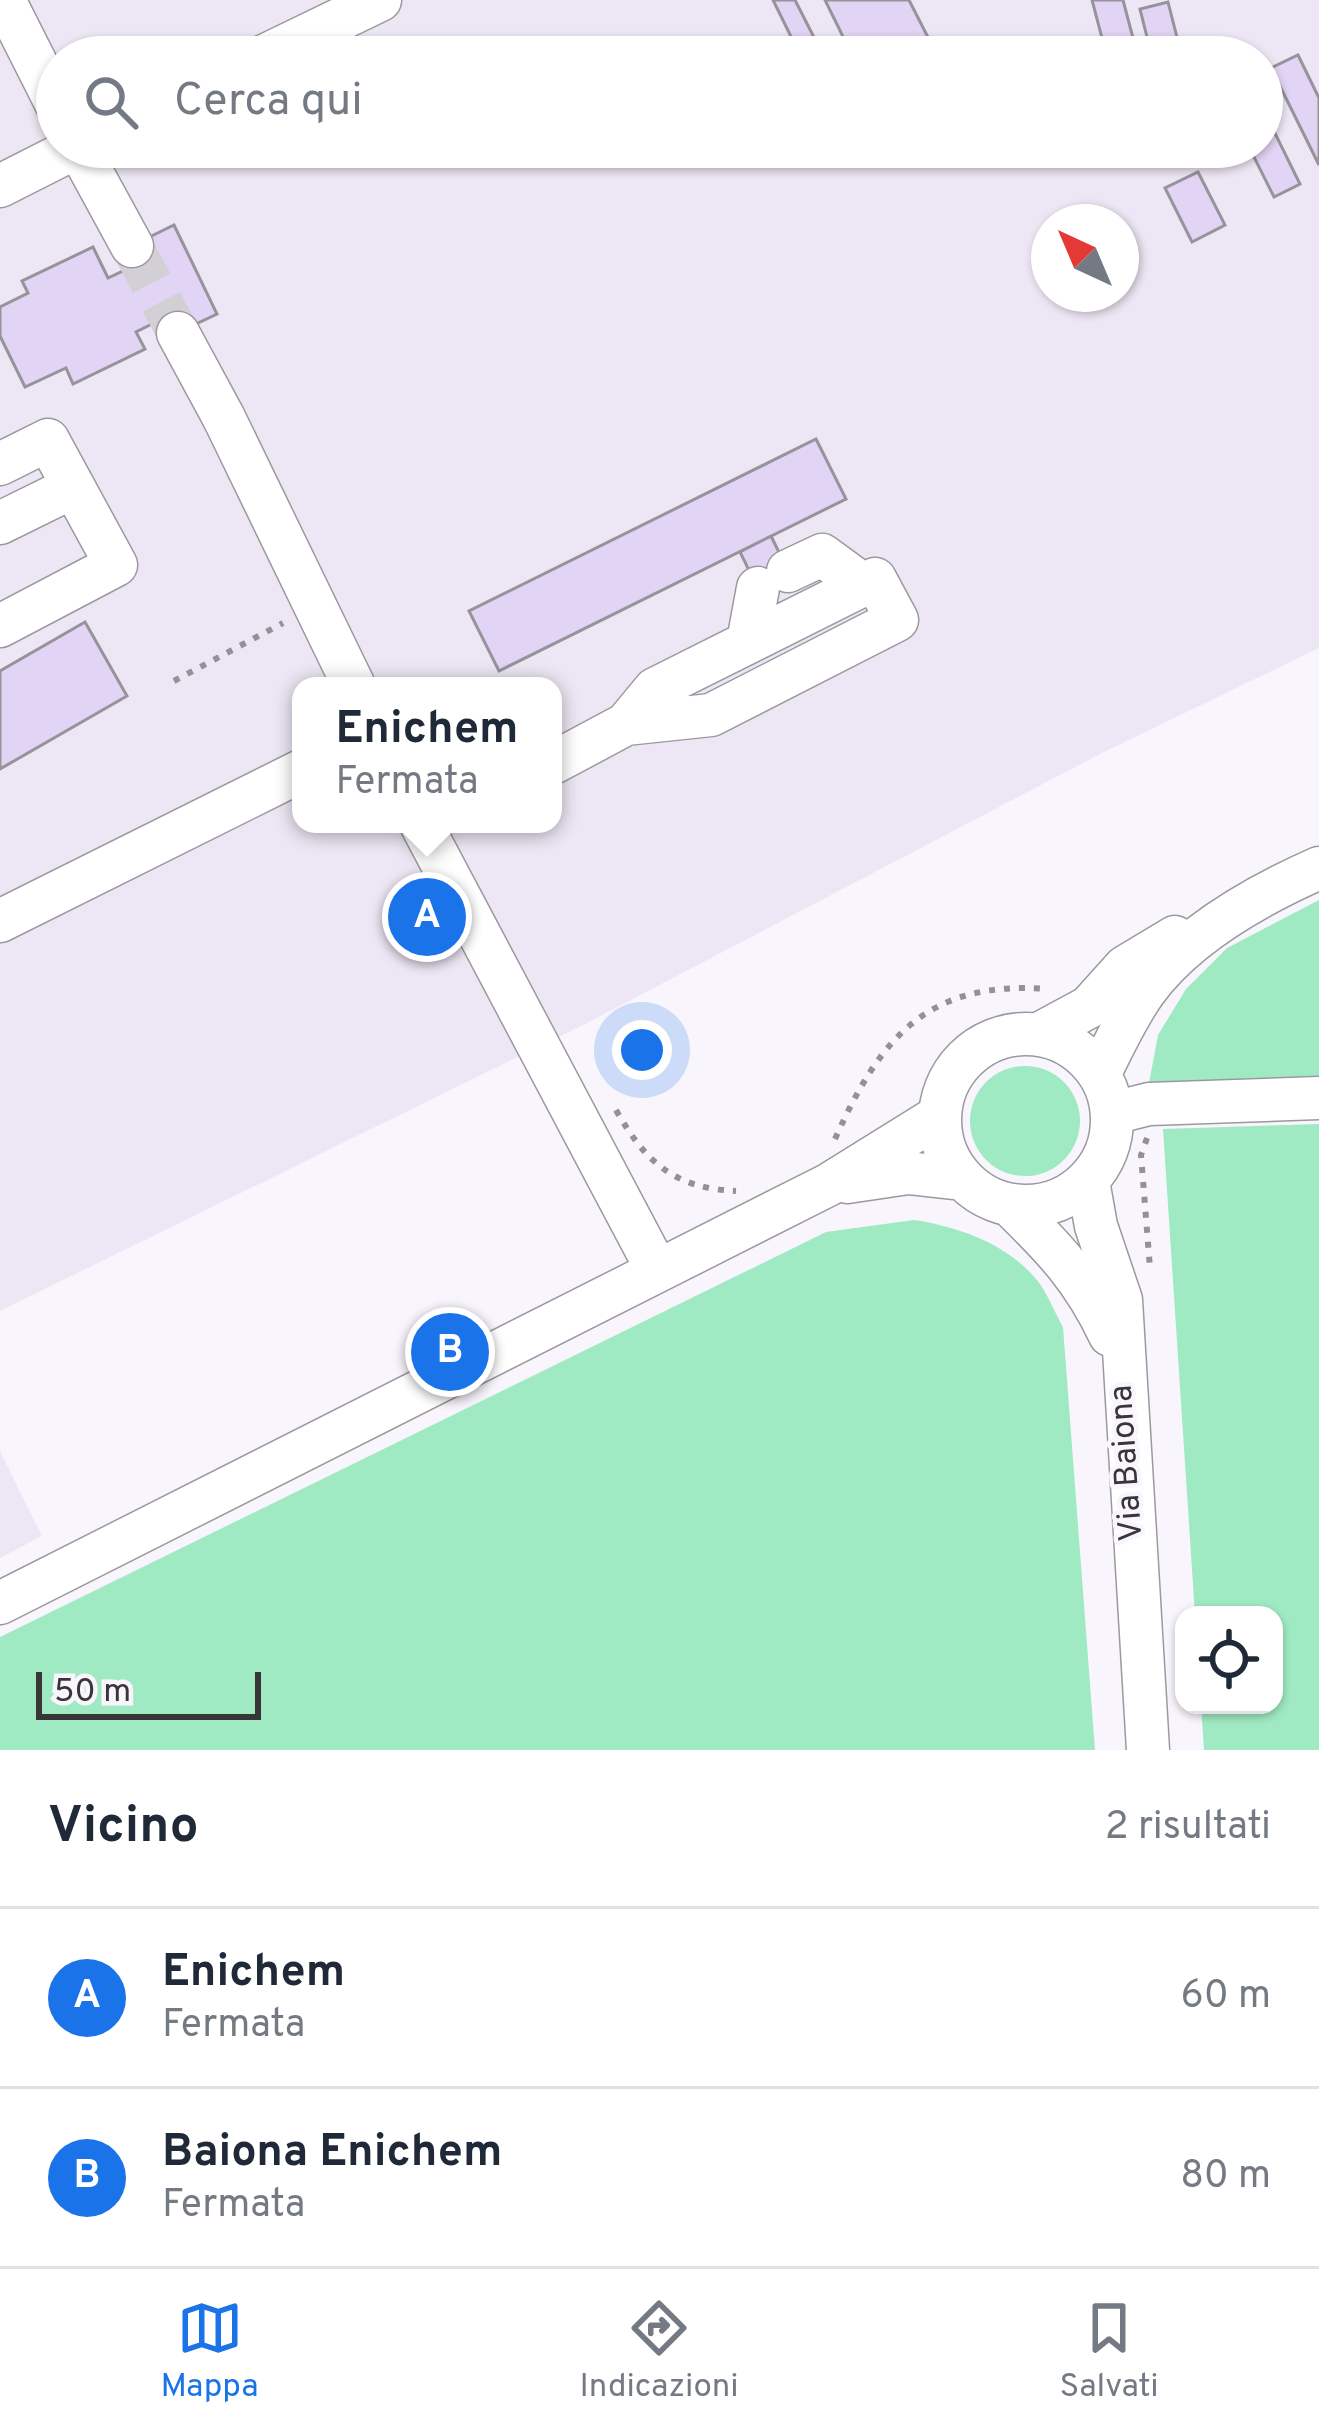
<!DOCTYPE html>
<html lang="it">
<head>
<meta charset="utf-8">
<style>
  body { margin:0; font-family:Overpass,sans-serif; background:#f6f6f7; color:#1f2937 }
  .controls { position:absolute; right:36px; bottom:36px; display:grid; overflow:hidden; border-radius:24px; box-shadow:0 3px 9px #0004 }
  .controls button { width:108px; height:108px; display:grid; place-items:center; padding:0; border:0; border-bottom:3px solid #e0e1e3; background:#fff; color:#1f2937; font:60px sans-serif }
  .compass { position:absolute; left:1031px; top:204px; width:108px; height:108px; border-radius:50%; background:#fff; box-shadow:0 3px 9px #0004; rotate:316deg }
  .scale { position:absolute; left:36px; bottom:30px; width:225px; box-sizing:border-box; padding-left:12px; border:6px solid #373538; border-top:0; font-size:33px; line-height:42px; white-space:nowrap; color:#373538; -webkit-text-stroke:9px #f9f5fc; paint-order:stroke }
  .you { position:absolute; left:642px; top:1050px; width:42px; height:42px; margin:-30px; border:9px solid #fff; border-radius:50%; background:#1a73e8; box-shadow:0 0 0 18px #1a73e833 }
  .badge { display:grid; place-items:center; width:78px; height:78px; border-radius:50%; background:#1a73e8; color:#fff; font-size:39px; font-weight:700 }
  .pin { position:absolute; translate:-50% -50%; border:6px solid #fff; box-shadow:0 3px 12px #0006 }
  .popup { position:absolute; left:292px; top:677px; width:270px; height:156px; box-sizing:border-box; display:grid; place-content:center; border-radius:24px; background:#fff; filter:drop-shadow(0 3px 9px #0005); font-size:39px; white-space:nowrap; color:#747a83 }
  .popup b { font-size:45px; color:#1f2937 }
  .popup::after { content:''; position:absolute; left:50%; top:100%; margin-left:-24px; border:24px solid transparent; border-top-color:#fff }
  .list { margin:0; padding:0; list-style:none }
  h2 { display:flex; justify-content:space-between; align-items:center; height:156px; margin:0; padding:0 48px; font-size:51px }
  h2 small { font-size:39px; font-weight:400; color:#747a83 }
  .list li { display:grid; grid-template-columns:78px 1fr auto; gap:36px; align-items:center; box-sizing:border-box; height:180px; padding:0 48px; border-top:3px solid #e0e1e3 }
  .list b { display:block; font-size:45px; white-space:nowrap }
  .list p { margin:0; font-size:39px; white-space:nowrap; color:#747a83 }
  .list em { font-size:39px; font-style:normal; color:#747a83 }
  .icon { flex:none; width:66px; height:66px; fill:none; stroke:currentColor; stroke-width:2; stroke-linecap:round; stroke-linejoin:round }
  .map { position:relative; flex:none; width:1319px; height:1750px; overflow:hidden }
  .search { position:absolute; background:#fff; box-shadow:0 3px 9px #0004; left:36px; right:36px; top:36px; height:132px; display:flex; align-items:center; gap:30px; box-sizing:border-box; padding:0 42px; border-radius:66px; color:#747a83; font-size:45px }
  .sheet { height:516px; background:#fff }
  nav { display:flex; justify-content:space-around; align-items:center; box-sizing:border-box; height:168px; border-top:3px solid #e0e1e3; background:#fff; font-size:33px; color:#747a83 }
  nav a { display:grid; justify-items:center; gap:6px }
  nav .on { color:#1a73e8 }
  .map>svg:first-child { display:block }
  .built { fill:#ede7f5; fill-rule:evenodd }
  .green { fill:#a0eac3 }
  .building { fill:#e2d4f4; stroke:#96939a; stroke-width:3 }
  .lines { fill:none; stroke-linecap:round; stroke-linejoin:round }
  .minor-tunnel { stroke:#d2cfd5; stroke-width:42; stroke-dasharray:42 21; stroke-linecap:butt }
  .minor-casing { stroke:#9b999f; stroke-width:45 }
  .path { stroke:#949195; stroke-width:6; stroke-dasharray:6 9; stroke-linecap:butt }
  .minor { stroke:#fff; stroke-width:42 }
  .labels { text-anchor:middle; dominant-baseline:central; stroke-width:9; stroke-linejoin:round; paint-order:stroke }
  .street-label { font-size:33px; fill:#373538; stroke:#f9f5fc }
</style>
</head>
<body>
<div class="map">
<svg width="1319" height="1750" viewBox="0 0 1319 1750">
  <rect width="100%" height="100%" fill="#f9f5fc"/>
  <!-- built -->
  <path class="built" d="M0,0H1319V648L1102,753L587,1023L0,1311ZM57,57H1262V147H57ZM1049,222H1121V294H1049ZM301,686H553V824H301Z
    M0,1451L42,1536L0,1558Z"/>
  <!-- green -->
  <path class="green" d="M1319,900V1079L1149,1083L1158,1035L1186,989L1227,948Z
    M970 1121a55 55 0 1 1 110 0a55 55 0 1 1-110 0Z
    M1319,1124V1750H1204L1201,1705H1274V1615H1195L1163,1129Z
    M914,1220C960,1227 1011,1245 1040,1284C1049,1297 1055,1313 1063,1327L1095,1750H0V1637L826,1232Z"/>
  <!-- building -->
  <path class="building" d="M773,0H795L824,57H801Z
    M825,0H909L938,57H853Z
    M1092,0H1123L1138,57H1107Z
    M1168,2L1182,57H1152L1140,9Z
    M1298,55L1319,98V165L1271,68Z
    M1262,107L1300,184L1274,197L1249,147H1262Z
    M897,147H943L906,165Z
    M1198,172L1225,225L1192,242L1165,188Z
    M174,225L217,314L166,338L158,321L136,332L145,349L73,384L66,368L25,387L0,336V307L28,293L22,281L93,247L108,278L131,267L123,250Z
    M816,439L846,499L499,671L469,611Z
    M771,536L794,583L763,599L740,552Z
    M85,622L127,696L0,769V671Z"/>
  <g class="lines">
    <!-- minor-tunnel -->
    <path class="minor-tunnel" d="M132,246L178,333"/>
    <!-- minor casing -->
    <g class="minor-casing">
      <path id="minor" d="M4,0L57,105
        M262,57L380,0
        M78,147L132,246
        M0,186L77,147
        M178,333L224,418L354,686
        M0,464L48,440L116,565L0,626
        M0,523L73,487
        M788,571L822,555L863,585
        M748,642L758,588
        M553,763L626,724L655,689L875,579L897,620L711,715L626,724
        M421,824L656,1268
        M0,921L301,771
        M940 1120a86 86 0 1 1 172 0a86 86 0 1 1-172 0Z
        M1039,1034L1089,1007L1125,967L1175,937
        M1100,1073C1114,1045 1127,1016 1145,991C1185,936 1258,895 1319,868
        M1113,1113L1149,1104L1319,1098
        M1088,1181L1096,1226L1121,1300L1148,1750
        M847,1182L908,1173L962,1179
        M1010,1205C1055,1249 1083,1278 1110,1335
        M0,1603L828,1185L939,1116"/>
    </g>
    <!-- path -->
    <path class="path" d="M174,681L283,623
      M616,1110C646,1163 674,1188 736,1191
      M1147,1138L1141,1155L1150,1268
      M835,1139C881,1036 928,980 1049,989"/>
    <!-- minor -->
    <use href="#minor" class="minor"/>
  </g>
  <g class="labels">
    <!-- street labels -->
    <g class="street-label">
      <text transform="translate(1128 1463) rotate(-94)">Via Baiona</text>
    </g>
  </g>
</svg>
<div class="controls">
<button><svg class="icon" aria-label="locate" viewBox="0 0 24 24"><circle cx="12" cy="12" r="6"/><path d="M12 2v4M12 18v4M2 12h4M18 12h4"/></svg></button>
</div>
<svg class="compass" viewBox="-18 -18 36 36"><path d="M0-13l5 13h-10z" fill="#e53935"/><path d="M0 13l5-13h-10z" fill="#747a83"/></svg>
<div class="scale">50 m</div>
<div class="you"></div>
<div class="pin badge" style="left:427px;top:917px">A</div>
<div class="popup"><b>Enichem</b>Fermata</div>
<div class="pin badge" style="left:450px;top:1352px">B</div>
<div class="search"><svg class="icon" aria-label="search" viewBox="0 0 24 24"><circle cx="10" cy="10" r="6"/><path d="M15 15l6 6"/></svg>Cerca qui</div>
</div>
<section class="sheet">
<h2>Vicino<small>2 risultati</small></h2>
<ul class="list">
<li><span class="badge">A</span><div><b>Enichem</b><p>Fermata</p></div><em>60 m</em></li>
<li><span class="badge">B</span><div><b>Baiona Enichem</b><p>Fermata</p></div><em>80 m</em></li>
</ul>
</section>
<nav>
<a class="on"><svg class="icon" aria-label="map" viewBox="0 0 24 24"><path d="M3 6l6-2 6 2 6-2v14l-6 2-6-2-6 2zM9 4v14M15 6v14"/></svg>Mappa</a>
<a><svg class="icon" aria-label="directions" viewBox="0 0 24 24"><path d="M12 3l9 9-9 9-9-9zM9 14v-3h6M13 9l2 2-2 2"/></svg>Indicazioni</a>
<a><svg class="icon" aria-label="saved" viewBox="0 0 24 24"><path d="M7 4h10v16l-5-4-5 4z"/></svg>Salvati</a>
</nav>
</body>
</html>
